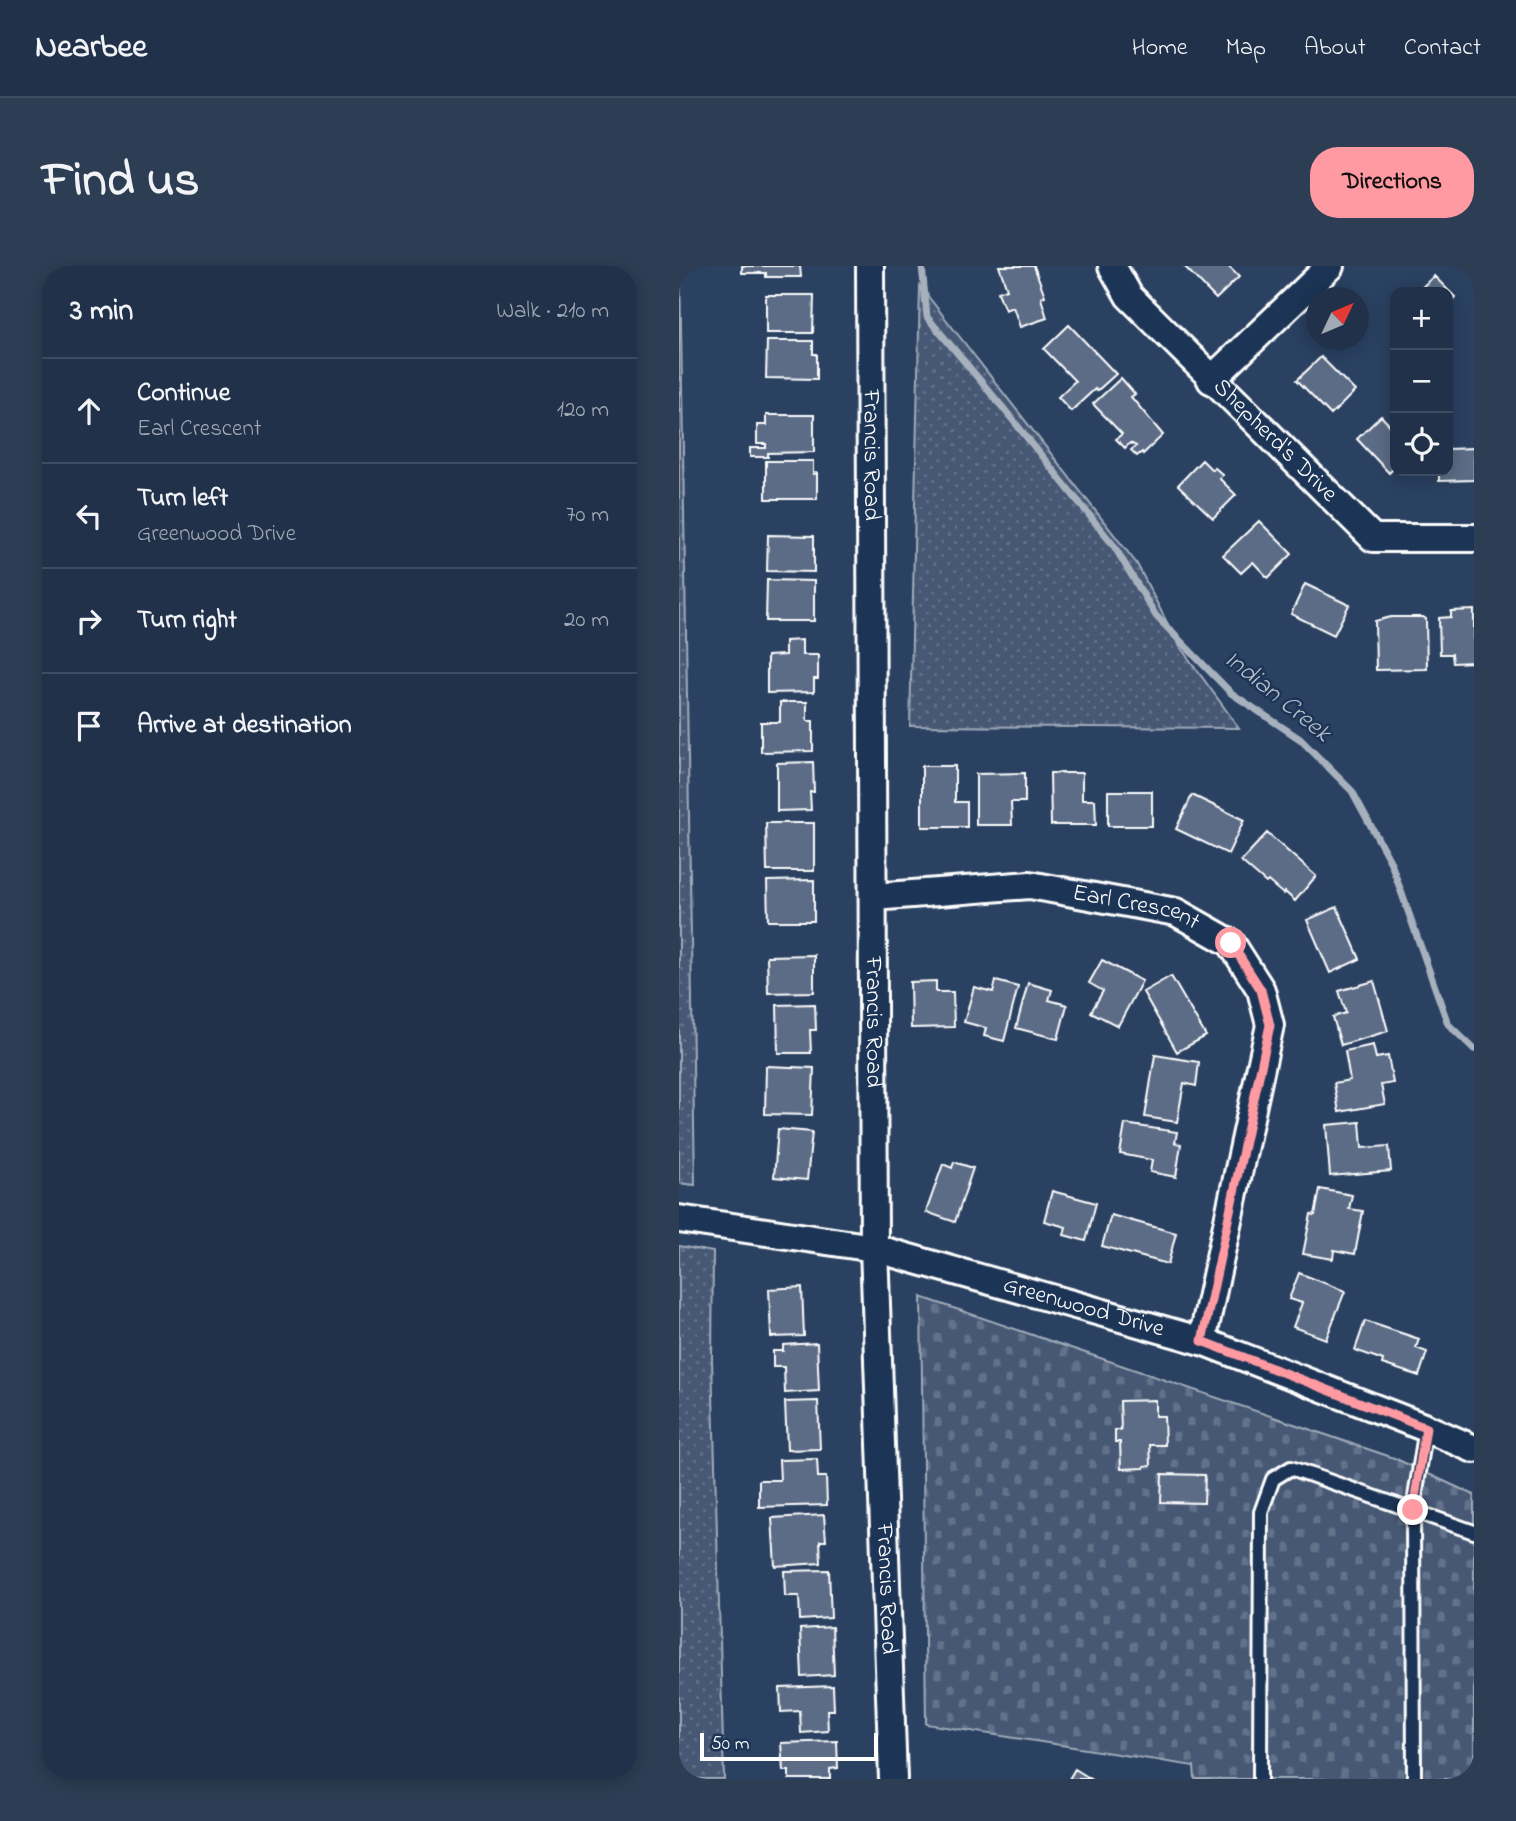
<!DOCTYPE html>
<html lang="en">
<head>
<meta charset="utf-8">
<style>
  body { margin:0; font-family:"Indie Flower",sans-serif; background:#2d3d53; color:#f1f3f6 }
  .controls { position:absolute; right:21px; top:21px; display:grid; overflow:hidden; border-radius:14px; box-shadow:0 4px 18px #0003 }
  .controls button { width:63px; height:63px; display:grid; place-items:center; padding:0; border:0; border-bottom:2px solid #3d4c61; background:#203149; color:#f1f3f6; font:35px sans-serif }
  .compass { position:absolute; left:627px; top:21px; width:63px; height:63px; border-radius:50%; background:#203149; box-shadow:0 4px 18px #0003; rotate:46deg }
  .scale { position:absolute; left:21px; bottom:18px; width:178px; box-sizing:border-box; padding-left:7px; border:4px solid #fff; border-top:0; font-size:19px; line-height:24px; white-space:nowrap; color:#fff; -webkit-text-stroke:5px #1d3557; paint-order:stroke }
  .stop { position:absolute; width:21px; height:21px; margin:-16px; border:5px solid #ff9aa2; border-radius:50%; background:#fff }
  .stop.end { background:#ff9aa2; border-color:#fff; box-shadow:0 2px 7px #0008 }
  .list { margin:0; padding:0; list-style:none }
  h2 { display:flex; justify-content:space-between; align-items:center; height:91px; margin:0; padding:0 28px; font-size:30px }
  h2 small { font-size:23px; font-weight:400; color:#a2a9b4 }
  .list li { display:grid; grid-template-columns:46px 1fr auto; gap:21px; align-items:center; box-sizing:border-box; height:105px; padding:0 28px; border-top:2px solid #3d4c61 }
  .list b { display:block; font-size:26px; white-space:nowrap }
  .list p { margin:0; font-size:23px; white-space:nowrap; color:#a2a9b4 }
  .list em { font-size:23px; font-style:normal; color:#a2a9b4 }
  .icon { flex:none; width:38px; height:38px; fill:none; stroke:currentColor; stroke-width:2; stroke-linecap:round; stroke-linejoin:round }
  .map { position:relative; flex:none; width:795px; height:1513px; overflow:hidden; border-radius:28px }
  header { display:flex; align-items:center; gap:42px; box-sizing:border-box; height:98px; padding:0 35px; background:#203149; border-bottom:2px solid #3d4c61 }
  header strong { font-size:33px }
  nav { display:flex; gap:38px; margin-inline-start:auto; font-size:24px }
  .intro { display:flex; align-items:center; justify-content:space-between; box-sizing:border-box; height:168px; padding:0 42px }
  h1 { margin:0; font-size:49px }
  .button { padding:18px 32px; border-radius:28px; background:#ff9aa2; color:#111; font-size:24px; font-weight:700 }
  main { display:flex; gap:42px; padding:0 42px }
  aside { flex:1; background:#203149; border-radius:28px; box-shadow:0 4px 18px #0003 }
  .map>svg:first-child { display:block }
  .green { fill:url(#green-dots); stroke:#a2acba; stroke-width:2 }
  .cemetery { fill:url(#cemetery-stones); stroke:#a2acba; stroke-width:2 }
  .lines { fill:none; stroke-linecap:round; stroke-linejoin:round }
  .stream { stroke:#a7b1be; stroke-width:7 }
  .building { fill:#5b6c86; stroke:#fff; stroke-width:2 }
  .lane-casing { stroke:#fff; stroke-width:18 }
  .street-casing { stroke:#fff; stroke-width:32 }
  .lane { stroke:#1d3557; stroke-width:12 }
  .street { stroke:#1d3557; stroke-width:26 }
  .route { stroke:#ff9aa2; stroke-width:9 }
  .labels { text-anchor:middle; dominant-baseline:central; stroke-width:5; stroke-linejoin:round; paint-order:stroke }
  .street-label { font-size:24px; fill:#fff; stroke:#1d3557 }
  .water-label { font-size:26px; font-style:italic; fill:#b6bec8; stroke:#1d3557 }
</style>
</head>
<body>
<header>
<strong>Nearbee</strong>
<nav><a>Home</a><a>Map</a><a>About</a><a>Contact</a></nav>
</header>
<div class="intro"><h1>Find us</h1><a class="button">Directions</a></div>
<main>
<aside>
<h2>3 min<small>Walk · 210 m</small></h2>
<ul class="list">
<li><svg class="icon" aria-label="ahead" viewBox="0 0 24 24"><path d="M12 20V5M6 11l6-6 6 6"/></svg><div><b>Continue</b><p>Earl Crescent</p></div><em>120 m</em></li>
<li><svg class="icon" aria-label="left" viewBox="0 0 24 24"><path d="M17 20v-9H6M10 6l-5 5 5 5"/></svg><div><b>Turn left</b><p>Greenwood Drive</p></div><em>70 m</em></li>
<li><svg class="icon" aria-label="right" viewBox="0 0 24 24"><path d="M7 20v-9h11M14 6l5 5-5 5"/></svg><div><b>Turn right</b></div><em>20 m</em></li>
<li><svg class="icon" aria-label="arrive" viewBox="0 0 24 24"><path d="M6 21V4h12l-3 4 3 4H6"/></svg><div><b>Arrive at destination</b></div></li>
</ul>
</aside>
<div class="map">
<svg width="795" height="1513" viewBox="0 0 795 1513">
  <defs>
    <pattern id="green-dots" width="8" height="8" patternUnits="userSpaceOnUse" patternTransform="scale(1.75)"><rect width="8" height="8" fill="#465975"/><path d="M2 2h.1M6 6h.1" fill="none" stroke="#62728a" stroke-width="1.8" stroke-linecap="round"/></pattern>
    <pattern id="cemetery-stones" width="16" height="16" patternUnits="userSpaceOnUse" patternTransform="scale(1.75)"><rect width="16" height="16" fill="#465975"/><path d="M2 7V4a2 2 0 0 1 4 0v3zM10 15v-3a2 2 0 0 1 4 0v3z" fill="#62728a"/></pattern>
  </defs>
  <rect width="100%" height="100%" fill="#2a4161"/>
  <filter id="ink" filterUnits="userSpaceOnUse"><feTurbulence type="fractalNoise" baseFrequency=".0143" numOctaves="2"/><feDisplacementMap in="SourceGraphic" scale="14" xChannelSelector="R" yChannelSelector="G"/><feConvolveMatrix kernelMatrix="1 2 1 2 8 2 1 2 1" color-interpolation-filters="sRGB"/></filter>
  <g filter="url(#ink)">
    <!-- green -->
    <path class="green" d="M0,0H1L16,919L0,917Z
      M241,20L458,298L499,378L560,462L231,460Z
      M0,980L34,986L33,1094L45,1513H0Z"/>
    <!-- cemetery -->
    <path class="cemetery" d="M242,1031L715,1192L795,1229V1513H516L515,1500L247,1458Z"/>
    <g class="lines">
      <!-- stream -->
      <path class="stream" d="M243,0L248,51L325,143L435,280L477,350L552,427L621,473L673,525L712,597L769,758L795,783"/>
    </g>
    <!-- building -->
    <path class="building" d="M63,0H121L122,11H87V7H63Z
      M320,0H355L366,30L362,32L368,52L341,61L334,41L326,44L319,26L328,23Z
      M505,0H549L560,11L537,33Z
      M755,10L776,31L769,38V26H738Z
      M87,29H135L134,67H87Z
      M390,59L437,108L418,125L416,123L392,145L379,131L396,115L365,83Z
      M88,75H134V88H138V113L87,112Z
      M642,91L676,125L652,149L618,114Z
      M442,112L456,128L452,131L484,169L464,188L463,186L458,190L452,184L457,180L451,177L446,182L437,173L443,168L414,138Z
      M87,149H135V186L89,187V191H71V182H87V178H78V159H87Z
      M702,150L716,165V201L710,207L678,173Z
      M795,182V214L760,215V205H769V183Z
      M523,194L533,204L535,201L544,209L540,212L557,229L534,252L499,219Z
      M87,195H134V208L138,207V233H87Z
      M580,255L613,288L589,312L574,296L562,307L544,289Z
      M89,269L135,270V306L88,305Z
      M88,314L135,315V355H87Z
      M626,318L670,339L655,369L612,348Z
      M795,344V396L774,397L773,388H761L760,352L772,351V345Z
      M712,351H744L747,353L748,403L697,404L696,355Z
      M123,374V389H139V413H135V426L88,427V390L106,389V375Z
      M101,436H128V455H134V485L82,486V456H101Z
      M134,496L135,526H131L132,544L98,545V497Z
      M243,500H276V536H288V561H243Z
      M346,507V536H332L333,559H297V508Z
      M371,507H403V534H416L417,559H372Z
      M429,525H473V560H429Z
      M513,529L565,554L549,588L497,563Z
      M87,557H135V605H88Z
      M588,567L637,610L616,635L606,626L604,628L589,615L587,617L562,595Z
      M135,614V655H89L88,615Z
      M658,641L681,693L651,707L628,654Z
      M135,689V726L89,727L88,690Z
      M423,694L463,715L439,760L412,746L424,725L410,717Z
      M492,710L527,770L498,786L464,726Z
      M257,715V726H274L275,761L232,762L231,716Z
      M317,715L339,721L325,775L305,770L307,762L285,756L295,721L314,726Z
      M695,715L709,765L662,779L654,751L667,747L660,725Z
      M349,717L373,724L370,734L388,739L379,773L337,762Z
      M136,738L137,764H131L132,787H99L98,739Z
      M694,779L697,792L709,790L714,817L702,819L706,838L660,846L655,817L671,814L666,785Z
      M476,789L520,796L517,820L505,817L498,856L466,851Z
      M87,800L135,802L133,849L86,848Z
      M681,856L683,882L710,880L712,905L651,910L647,859Z
      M446,858L498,866L496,877L502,878L497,911L471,906L473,894L441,888Z
      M99,863L133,866L128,914L95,911Z
      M275,896L294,902L276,956L247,946L264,898L273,902Z
      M641,923L673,929L670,943L684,945L676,988L655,984L654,993L624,988L632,948L636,949Z
      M373,925L417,937L407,975L385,969L387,961L365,955Z
      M432,949L497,967L489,998L423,980Z
      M620,1007L666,1025L647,1073L614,1061L623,1037L610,1033Z
      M123,1021L125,1070L92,1071L90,1023Z
      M686,1055L740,1073L737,1082L748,1086L740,1110L703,1098L704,1094L676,1084Z
      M138,1077L140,1125L106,1127L105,1101H94V1085H104V1079Z
      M476,1134V1150H485L486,1179H471L472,1199L465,1200V1202L442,1203L441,1176H436V1164H442L441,1135Z
      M139,1135L141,1183L108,1184L106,1136Z
      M138,1193L139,1211H147L148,1239L80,1241V1214H101L100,1194Z
      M483,1208L526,1209L525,1237L482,1236Z
      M145,1249L147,1275H141L142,1297L96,1300L93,1252Z
      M150,1304L152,1352L121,1354L120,1330H106L105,1305Z
      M153,1361L155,1409L123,1411L121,1363Z
      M154,1420L155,1444H148L149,1465L122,1467L121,1445L102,1446L101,1422Z
      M158,1475L159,1502L151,1503V1513H110V1505H104L102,1477Z
      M396,1503L412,1513H390Z"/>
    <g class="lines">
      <!-- lane casing -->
      <g class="lane-casing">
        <path id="lane" d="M581,1513L582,1246L594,1213L612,1202L795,1266
          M735,1513L734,1244L747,1162"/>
      </g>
      <!-- street casing -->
      <g class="street-casing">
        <g id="street">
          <path id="s1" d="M191,0L195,982L214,1513"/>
          <path id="s2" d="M433,0L450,30L694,272H795"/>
          <path d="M532,114L651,0"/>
          <path id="s3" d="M194,631L351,619L497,646L552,677L582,724L591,759L523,1075"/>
          <path id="s4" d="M0,953L195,982L523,1075L747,1162L795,1183"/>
        </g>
      </g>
      <!-- lane -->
      <use href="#lane" class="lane"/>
      <!-- street -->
      <use href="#street" class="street"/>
    </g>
  </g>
  <g class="lines" filter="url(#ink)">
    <!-- route -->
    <path class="route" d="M552,677L582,724L591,759L523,1075L747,1162L734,1244"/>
  </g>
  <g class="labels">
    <!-- street labels -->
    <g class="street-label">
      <text stroke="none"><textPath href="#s2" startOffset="240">Shepherd's Drive</textPath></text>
      <text stroke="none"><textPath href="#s1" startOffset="189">Francis Road</textPath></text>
      <text stroke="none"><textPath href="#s3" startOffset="266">Earl Crescent</textPath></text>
      <text stroke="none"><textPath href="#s1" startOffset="756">Francis Road</textPath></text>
      <text stroke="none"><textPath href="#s4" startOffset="415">Greenwood Drive</textPath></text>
      <text stroke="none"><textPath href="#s1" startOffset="1323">Francis Road</textPath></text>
    </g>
    <!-- water labels -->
    <g class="water-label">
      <text transform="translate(598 431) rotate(39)">Indian Creek</text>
    </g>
  </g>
</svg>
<div class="controls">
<button>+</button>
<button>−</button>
<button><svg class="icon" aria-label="locate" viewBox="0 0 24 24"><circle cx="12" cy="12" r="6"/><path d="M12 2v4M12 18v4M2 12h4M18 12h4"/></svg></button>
</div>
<svg class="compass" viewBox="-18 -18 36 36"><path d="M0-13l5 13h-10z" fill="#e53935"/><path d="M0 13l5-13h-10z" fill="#a2a9b4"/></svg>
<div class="scale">50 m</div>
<div class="stop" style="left:552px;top:677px"></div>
<div class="stop end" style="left:734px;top:1244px"></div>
</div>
</main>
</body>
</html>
